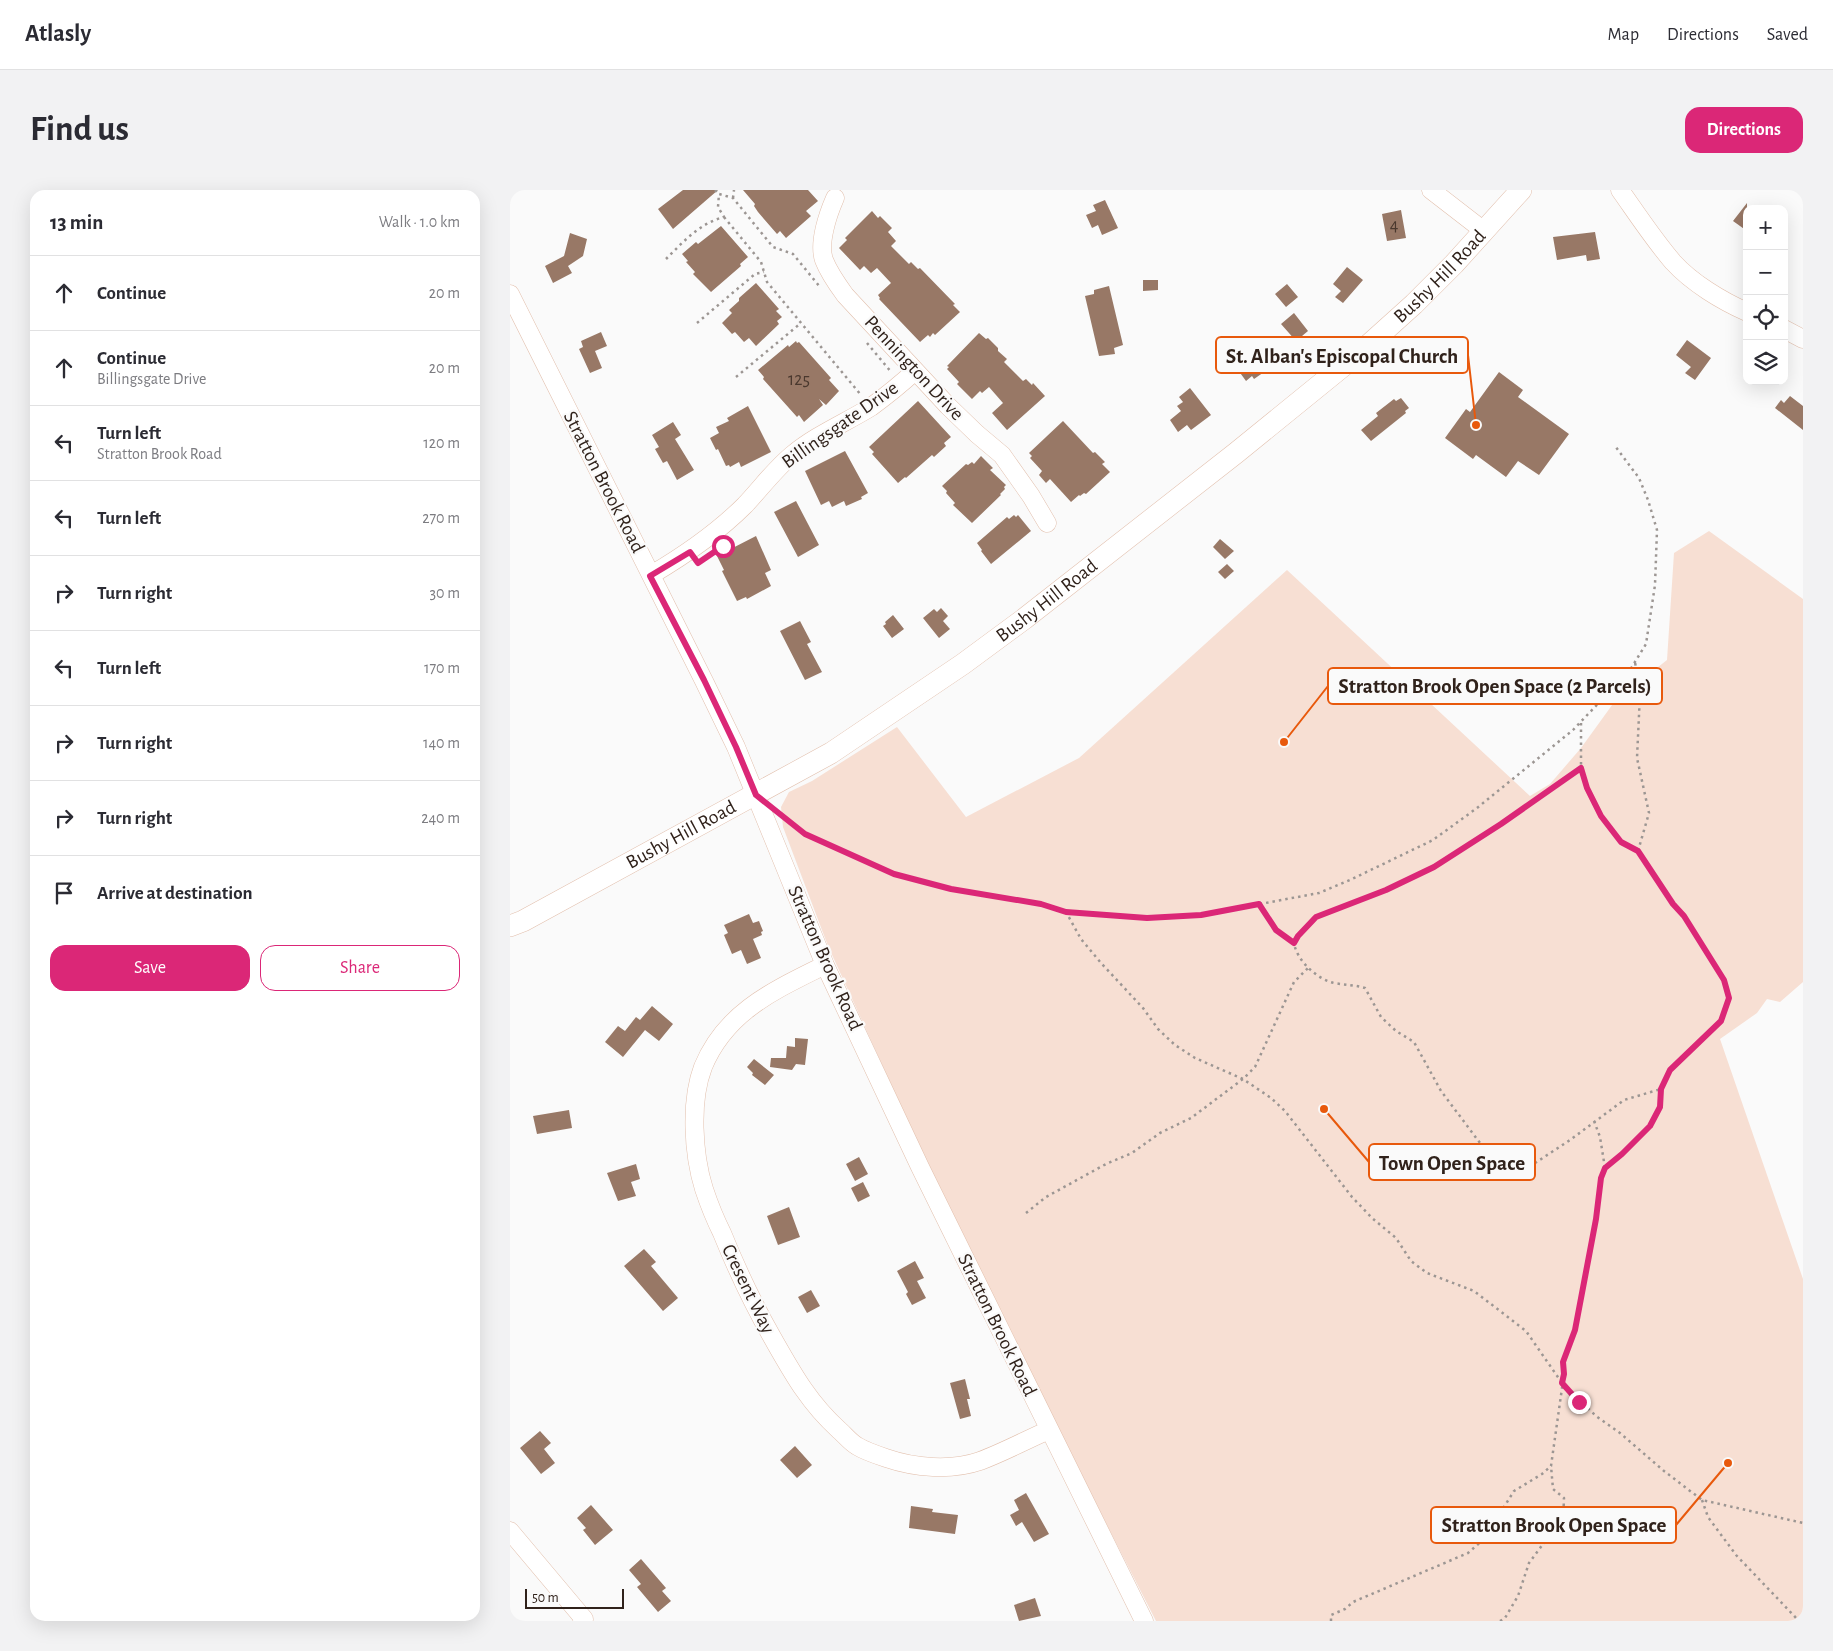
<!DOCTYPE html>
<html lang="en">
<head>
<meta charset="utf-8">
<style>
  body { margin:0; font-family:"Alegreya Sans",sans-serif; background:#f2f2f3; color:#2b2b33 }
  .controls { position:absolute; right:15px; top:15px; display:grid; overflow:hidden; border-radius:10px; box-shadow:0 5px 20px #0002 }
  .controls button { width:45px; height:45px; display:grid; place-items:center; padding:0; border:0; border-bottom:1px solid #e1e1e2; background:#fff; color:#2b2b33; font:25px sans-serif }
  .scale { position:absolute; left:15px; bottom:12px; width:99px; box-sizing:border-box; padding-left:5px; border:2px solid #30221b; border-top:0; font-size:14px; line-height:18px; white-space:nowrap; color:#30221b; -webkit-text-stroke:4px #fafafa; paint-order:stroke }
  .stop { position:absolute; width:15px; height:15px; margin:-11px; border:4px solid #db2777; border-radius:50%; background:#fff }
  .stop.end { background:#db2777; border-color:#fff; box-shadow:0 1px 5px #0008 }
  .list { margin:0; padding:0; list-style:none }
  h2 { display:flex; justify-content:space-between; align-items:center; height:65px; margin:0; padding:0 20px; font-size:21px }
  h2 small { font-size:16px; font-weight:400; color:#7c7c81 }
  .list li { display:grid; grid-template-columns:32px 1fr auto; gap:15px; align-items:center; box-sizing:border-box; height:75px; padding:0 20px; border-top:1px solid #e1e1e2 }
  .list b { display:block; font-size:19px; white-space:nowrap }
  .list p { margin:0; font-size:16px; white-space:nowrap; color:#7c7c81 }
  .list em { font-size:16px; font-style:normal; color:#7c7c81 }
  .actions { display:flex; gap:10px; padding:15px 20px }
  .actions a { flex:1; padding:11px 0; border:1px solid #db2777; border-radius:15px; text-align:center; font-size:18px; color:#db2777 }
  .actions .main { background:#db2777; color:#fff }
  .icon { flex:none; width:28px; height:28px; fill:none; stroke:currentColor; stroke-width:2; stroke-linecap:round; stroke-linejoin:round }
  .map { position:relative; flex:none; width:1293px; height:1431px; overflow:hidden; border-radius:15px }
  header { display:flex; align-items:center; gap:30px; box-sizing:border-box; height:70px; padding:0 25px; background:#fff; border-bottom:1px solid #e1e1e2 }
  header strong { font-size:24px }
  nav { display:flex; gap:28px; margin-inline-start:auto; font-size:18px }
  .intro { display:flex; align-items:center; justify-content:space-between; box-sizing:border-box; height:120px; padding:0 30px }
  h1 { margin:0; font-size:35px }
  .button { padding:12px 22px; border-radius:15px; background:#db2777; color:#fff; font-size:18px; font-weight:700 }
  main { display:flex; gap:30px; padding:0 30px }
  aside { flex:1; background:#fff; border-radius:15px; box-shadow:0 5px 20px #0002 }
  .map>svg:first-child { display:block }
  .green { fill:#f7dfd3 }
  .building { fill:#987866 }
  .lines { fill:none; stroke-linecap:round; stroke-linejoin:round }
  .minor-casing { stroke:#e2bfac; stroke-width:19 }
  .major-casing { stroke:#e2bfac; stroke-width:22 }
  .path { stroke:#9c9693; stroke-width:2.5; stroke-dasharray:2.5 4; stroke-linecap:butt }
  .minor { stroke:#fff; stroke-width:18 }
  .major { stroke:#fff; stroke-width:21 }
  .route { stroke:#db2777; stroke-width:6 }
  .labels { text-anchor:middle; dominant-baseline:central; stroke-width:4.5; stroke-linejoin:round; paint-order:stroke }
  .number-label { font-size:18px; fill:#4a382e }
  .street-label { font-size:20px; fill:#30221b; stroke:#fafafa }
  .leader { fill:none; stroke:#e8590c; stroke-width:2 }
  .callout-dot { fill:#e8590c; stroke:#fafafa; stroke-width:2 }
  .callout { fill:#fafafa; stroke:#e8590c; stroke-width:2 }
  .callout-label { font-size:21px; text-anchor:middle; font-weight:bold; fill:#30221b }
</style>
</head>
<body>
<header>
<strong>Atlasly</strong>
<nav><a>Map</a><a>Directions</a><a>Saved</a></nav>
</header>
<div class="intro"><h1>Find us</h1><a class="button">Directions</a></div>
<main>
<aside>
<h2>13 min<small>Walk · 1.0 km</small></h2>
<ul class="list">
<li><svg class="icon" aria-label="ahead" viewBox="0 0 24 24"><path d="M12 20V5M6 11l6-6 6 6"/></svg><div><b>Continue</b></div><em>20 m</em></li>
<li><svg class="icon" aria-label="ahead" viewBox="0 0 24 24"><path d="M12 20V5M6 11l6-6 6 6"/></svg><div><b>Continue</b><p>Billingsgate Drive</p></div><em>20 m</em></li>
<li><svg class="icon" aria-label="left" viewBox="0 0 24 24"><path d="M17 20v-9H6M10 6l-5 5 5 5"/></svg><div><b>Turn left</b><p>Stratton Brook Road</p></div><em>120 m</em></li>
<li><svg class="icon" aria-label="left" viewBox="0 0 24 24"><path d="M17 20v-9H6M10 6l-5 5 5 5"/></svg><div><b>Turn left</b></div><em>270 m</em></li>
<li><svg class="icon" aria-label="right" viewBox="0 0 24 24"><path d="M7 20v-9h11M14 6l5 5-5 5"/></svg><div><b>Turn right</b></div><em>30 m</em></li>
<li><svg class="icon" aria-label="left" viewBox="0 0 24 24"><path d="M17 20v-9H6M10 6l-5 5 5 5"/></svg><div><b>Turn left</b></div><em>170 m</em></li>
<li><svg class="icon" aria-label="right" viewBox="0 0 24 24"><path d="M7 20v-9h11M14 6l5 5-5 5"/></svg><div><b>Turn right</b></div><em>140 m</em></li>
<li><svg class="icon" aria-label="right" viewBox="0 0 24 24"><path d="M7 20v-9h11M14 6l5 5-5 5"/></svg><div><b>Turn right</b></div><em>240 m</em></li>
<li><svg class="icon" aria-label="arrive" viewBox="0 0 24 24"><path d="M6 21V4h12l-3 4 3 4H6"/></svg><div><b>Arrive at destination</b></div></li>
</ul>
<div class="actions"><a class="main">Save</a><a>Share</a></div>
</aside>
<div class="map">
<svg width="1293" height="1431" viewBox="0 0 1293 1431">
  <rect width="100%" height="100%" fill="#fafafa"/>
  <!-- green -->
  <path class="green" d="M1199,341L1293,409V792L1270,812L1257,809L1247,823L1210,849L1293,1089V1431H646L456,1059L318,756L273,637L271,617L279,602L302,591L387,537L456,627L569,568L777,380L1020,606L1040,594L1071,558L1105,511L1157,470L1164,363Z"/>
  <!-- building -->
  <path class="building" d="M173,0H208L163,39L148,19Z
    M233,0H298L308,11L296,21L301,26L276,48L270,41L267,44L248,22L244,16L245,14Z
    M595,10L608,38L592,45L588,35L582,38L576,25L586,21L583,15Z
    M1237,13V41L1223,31Z
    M891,20L896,48L877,51L872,24Z
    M362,21L368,28L370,26L382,38L378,42L386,51L381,56L399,74L401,72L408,79L410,78L445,114L443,115L450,122L425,145L423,143L420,147L418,145L410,152L369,109L370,108L368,105L381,93L367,78L361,83L354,76L350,80L329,58L337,50L335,48Z
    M211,36L238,67L230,74L231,76L201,102L183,84L185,82L176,72L178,71L172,64L186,52L188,54Z
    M1085,42L1090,69L1077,71L1076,65L1047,70L1043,47Z
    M60,43L77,49L73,66L58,76L62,83L43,93L35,76L54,66Z
    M837,77L853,90L833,113L825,107L831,101L823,94Z
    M633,90H648V100L633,101Z
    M246,93L269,119L266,121L272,127L267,131L269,134L246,156L239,148L234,152L225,142L222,144L212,133L222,123L219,120L229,111V108Z
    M777,94L788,107L776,117L765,104Z
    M599,96L613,155L604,158L605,164L589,166L575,106L584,104V100Z
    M784,123L798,141L786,151L771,134Z
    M91,142L97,156L85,161L92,178L80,183L69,159L73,157L71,151Z
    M469,143L476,149L478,148L488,158V161L497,169L494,172L513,191L516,189L522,195L523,193L535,206L497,240L482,223L493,213L479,197L472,203L470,201L462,209L447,194L449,192L437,179L439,177L437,176Z
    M1177,150L1201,168L1185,190L1175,183L1181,177L1166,165Z
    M286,151L287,153L289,152L321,188L319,190L329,201L316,215L309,209L313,215L294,232L289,225L287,227L253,189L254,187L248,180L278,155L279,157Z
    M745,163L757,180L744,189L742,186L736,191L728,180L734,176L732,172Z
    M989,182L1013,200L1008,207L1059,244L1029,285L1008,271L996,287L966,265L963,269L935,248L956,219L960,222Z
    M680,198L701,225L681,240L677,235L668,242L660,230L671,221L667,216L673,212L669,207Z
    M1280,206L1293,216V240L1265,218L1271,210L1274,213Z
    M891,208L899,218L895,221L896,223L861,251L851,240L868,226L866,223L884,209L886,211Z
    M408,211L441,247L434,253L436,256L424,267L422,265L396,288L395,287L388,293L362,264L364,262L359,257Z
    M238,216L261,262L231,277L229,272L220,277L219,275L216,276L208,259L206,260L200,248L209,243L206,237L219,231L217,228Z
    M553,231L583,263L585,262L595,272L592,274L600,282L576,304L574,303L570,306L569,305L561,312L540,289L536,293L529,285L532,281L520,268L522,266L519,263Z
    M163,232L171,245L165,249L184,280L167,290L157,271L153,273L145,259L149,257L142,245Z
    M335,261L358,303L351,307L352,309L336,316L334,311L322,317L319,311L311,315L295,281Z
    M471,266L483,278L480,280L496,295L494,297L495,299L490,304L491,305L462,333L443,315L445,313L436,303L437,301L432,296L456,274L458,275L462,272L464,274Z
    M286,311L309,355L288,367L264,322Z
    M504,325L506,327L508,325L521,341L481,374L471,361L472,360L467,353L497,327L499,329Z
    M246,346L261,380L255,383L261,396L237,409L236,407L227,411L212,381L214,380L207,366Z
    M710,349L724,361L715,369L703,357Z
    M717,374L724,381L715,389L708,382Z
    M431,418L438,426L433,431L440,439L429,448L413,428L424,419L427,422Z
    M383,425L394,439L382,448L373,436L376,434L375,432Z
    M290,431L301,452L297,454L312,482L295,490L270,441Z
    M239,724L243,733L249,731L253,741L251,742L252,745L243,749L251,768L237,774L231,760L222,764L214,745L218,743L214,735Z
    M142,816L163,834L149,851L135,840L113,867L95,852L108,836L115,841L126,827L130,830Z
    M285,848L298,849L295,875L286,874L282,880L260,877L261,868H276L277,856L285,857Z
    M244,869L264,885L255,895L242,885L243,883L237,877Z
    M59,920L62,938L27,944L23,926Z
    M349,967L358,984L345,991L336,974Z
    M126,974L130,989L121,992L126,1006L108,1011L97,983Z
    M353,992L360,1006L348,1012L341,998Z
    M279,1017L290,1047L268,1055L257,1026Z
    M134,1059L146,1072L141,1076L168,1108L153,1121L114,1076Z
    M405,1071L414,1088L407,1091L416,1108L402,1115L396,1104L398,1102L387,1081Z
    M301,1100L310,1116L297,1123L288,1107Z
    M455,1189L460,1209H457L461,1226L450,1229L440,1193Z
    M30,1241L41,1253L34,1259L45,1273L31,1284L10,1258Z
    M285,1256L302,1275L287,1288L270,1270Z
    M516,1303L539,1344L524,1352L512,1332L506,1336L500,1325L509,1320L504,1310Z
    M81,1315L103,1340L85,1355L73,1340L76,1338L67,1328Z
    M401,1316L423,1319L422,1322L448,1325L445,1344L399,1338Z
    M131,1369L156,1398L152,1401L161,1411L148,1422L127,1397L131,1394L119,1380Z
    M525,1408L531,1426L509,1431L504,1415Z"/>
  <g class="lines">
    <!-- minor casing -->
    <g class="minor-casing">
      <path id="minor" d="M921,0L974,41
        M1110,0C1127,24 1144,50 1163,72C1182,93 1212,111 1237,122
        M325,8C318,24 308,53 314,70C319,83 327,94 335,105L438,216L467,244L492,265L521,306L537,333
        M0,104L194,491L226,557L315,775L410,977L634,1431
        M1274,139L1293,149
        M141,385C175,365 207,343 235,315C251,298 265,279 282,265C306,245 335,233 361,217C376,206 391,194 405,181
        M315,775C265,800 216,821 193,877C180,911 183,964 194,999C199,1014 205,1029 212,1043C227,1080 242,1112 262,1147C282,1182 298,1212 329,1240C335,1245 340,1252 347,1256C355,1261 367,1265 376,1268C405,1278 441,1281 470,1271C494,1262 516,1250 539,1240
        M0,1341L74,1429L72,1431"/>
    </g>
    <!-- major casing -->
    <g class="major-casing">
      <g id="major">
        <path id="s1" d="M0,736L13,731L321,563L453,474L514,429L726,263L854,159L904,114L944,74L1011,0"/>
      </g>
    </g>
    <!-- path -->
    <path class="path" d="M205,0L209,4
      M223,8L224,0
      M214,27L251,72L257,92L351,205
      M156,69C173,52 190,33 214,27L208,17L209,4L223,8L263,57L283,64L310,97
      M187,133L245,84L254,82
      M357,153L382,183
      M226,187L291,133
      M1071,533V577L1077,598L1091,627L1111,652L1128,661
      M1071,577L991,634L924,677L876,700L806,727L788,746L784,753C787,771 807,789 824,793C835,795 845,795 855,798L871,827L886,841L904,852L931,901L985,973L996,979L1013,981L1060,950L1114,910L1151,899
      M270,624L295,644L384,684L441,699L531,714L556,722L571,749L591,773L633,818L648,839L665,855L685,868L733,889L761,908L775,921L842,1007L862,1028L886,1048L901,1071L917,1083L964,1101L1016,1141L1052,1193L1086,1226L1110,1243L1154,1281L1192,1310L1293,1333
      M749,714L766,740L784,753
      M556,722L637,728L691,725L809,703L840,690L923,650L967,618L1063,540L1120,480L1136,454L1145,395L1147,340L1138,310L1129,288L1105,256
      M1084,931L1090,947L1095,978
      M516,1023L536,1007L596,974L622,963L650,943L681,928L733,889L745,877L784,792L798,778
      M1192,1310L1198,1327L1226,1365L1289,1431
      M821,1431V1425L835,1419L843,1412L958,1363L974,1349L1004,1301L1032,1284L1041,1276L1054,1184L1053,1172L1065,1140L1086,1029L1091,988L1095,978L1112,964L1140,936L1150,917L1151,899L1160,880L1211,831L1219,808L1214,790L1174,726L1163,714L1128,661L1139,623L1127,568L1130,504L1125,472
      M990,1431L995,1428L1008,1406L1019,1373L1033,1354L1045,1346L1053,1333L1054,1308L1043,1299L1041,1276"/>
    <!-- minor -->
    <use href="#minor" class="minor"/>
    <!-- major -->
    <use href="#major" class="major"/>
  </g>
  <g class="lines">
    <!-- route -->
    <path class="route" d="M213,356L188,373L180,362L140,386L194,490L226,557L246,605L295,644L384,684L441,699L531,714L556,722L637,728L691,725L749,714L766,740L784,753L788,746L806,727L876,700L924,677L991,634L1071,578L1077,598L1091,626L1111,652L1128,661L1163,714L1174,726L1214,790L1219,808L1211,831L1160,880L1151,899L1150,917L1140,936L1112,964L1095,978L1091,988L1086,1029L1065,1140L1053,1172L1054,1184L1052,1193L1069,1212"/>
  </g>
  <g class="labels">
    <!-- number labels -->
    <g class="number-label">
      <text x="884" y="36">4</text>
      <text x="289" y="190">125</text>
    </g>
    <!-- street labels -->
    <g class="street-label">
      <text stroke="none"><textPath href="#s1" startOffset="1139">Bushy Hill Road</textPath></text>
      <text transform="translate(404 178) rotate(47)">Pennington Drive</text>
      <text transform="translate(330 235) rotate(-35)">Billingsgate Drive</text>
      <text transform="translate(94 292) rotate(63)">Stratton Brook Road</text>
      <text stroke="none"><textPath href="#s1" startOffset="629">Bushy Hill Road</textPath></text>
      <text stroke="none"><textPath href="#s1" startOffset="194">Bushy Hill Road</textPath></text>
      <text transform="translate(315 768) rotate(66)">Stratton Brook Road</text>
      <text transform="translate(238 1099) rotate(64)">Cresent Way</text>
      <text transform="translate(487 1135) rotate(64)">Stratton Brook Road</text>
    </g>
  </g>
  <!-- callouts -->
  <path class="leader" d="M966 235L958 165M774 552L818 496M814 919L859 972M1218 1273L1166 1335"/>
  <g class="callout-dot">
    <circle cx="966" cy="235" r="5"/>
    <circle cx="774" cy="552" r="5"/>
    <circle cx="814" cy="919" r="5"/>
    <circle cx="1218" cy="1273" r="5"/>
  </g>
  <g class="callout">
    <rect x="706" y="147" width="252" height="36" rx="5"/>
    <rect x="818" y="478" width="334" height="36" rx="5"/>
    <rect x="859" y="954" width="166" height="36" rx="5"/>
    <rect x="921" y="1317" width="245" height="36" rx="5"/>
  </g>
  <g class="callout-label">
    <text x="832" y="173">St. Alban's Episcopal Church</text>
    <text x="985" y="503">Stratton Brook Open Space (2 Parcels)</text>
    <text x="942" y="980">Town Open Space</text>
    <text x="1044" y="1342">Stratton Brook Open Space</text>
  </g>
</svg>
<div class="controls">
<button>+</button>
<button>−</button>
<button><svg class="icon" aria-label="locate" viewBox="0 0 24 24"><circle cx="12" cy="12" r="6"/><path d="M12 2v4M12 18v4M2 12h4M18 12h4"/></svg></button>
<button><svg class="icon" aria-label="layers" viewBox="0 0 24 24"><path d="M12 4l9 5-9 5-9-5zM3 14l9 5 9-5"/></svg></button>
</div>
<div class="scale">50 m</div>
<div class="stop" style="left:213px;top:356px"></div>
<div class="stop end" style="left:1069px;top:1212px"></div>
</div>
</main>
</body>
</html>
